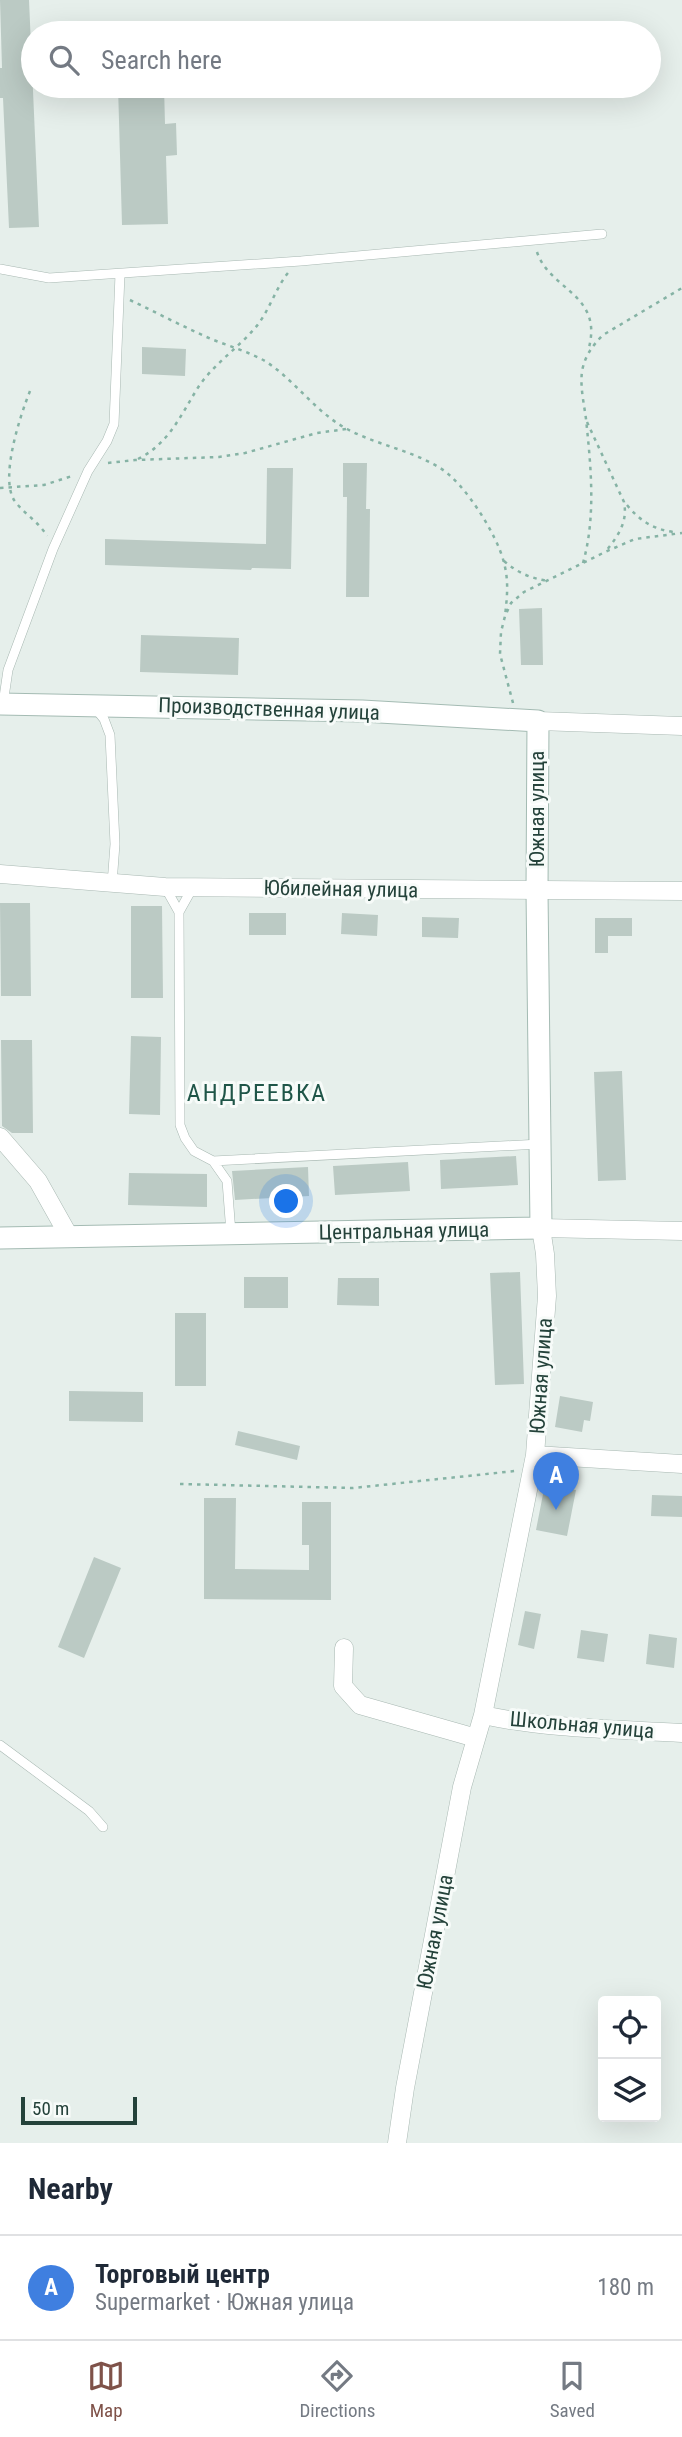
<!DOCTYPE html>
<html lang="en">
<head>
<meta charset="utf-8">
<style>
  body { margin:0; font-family:"Roboto Condensed",sans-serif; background:#f2f2f3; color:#1f2937 }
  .controls { position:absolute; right:21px; bottom:21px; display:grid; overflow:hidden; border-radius:7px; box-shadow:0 7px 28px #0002 }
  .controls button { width:63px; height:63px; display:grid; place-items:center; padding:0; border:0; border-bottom:2px solid #e0e1e3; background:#fff; color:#1f2937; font:35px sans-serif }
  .scale { position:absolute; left:21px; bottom:18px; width:116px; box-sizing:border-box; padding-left:7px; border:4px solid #24423a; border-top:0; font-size:19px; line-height:24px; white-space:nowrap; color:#24423a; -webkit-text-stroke:5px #f7fbf9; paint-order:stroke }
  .you { position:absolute; left:287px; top:1202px; width:24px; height:24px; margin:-18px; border:5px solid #fff; border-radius:50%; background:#1a73e8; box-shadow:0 0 0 10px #1a73e833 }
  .badge { display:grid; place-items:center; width:46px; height:46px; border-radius:50%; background:#7f5249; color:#fff; font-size:23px; font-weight:700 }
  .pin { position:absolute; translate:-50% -58px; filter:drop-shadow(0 2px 4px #0008) }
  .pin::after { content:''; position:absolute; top:37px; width:24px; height:21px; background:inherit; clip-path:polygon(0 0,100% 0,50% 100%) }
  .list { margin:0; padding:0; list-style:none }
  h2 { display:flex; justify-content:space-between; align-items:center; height:91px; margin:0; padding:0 28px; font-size:30px }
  h2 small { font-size:23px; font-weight:400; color:#747a83 }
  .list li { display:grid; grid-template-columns:46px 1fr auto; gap:21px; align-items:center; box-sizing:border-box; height:105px; padding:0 28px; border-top:2px solid #e0e1e3 }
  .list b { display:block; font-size:26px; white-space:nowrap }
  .list p { margin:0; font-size:23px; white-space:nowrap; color:#747a83 }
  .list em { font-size:23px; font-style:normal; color:#747a83 }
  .icon { flex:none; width:38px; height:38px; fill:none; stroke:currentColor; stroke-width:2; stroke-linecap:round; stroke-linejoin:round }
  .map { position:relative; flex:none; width:682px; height:2143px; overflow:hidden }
  .search { position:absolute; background:#fff; box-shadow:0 7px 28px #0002; left:21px; right:21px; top:21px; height:77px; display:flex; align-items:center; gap:18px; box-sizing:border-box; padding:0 24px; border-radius:38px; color:#747a83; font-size:26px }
  .sheet { height:196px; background:#fff }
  nav { display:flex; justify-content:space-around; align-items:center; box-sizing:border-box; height:98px; border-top:2px solid #e0e1e3; background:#fff; font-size:19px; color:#747a83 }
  nav a { display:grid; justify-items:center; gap:4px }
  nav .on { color:#7f5249 }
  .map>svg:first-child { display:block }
  .building { fill:#bbcac4 }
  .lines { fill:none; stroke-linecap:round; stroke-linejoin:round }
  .lane-casing { stroke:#a8b8b2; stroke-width:10 }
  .street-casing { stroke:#a8b8b2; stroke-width:19 }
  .secondary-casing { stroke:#a4bbb3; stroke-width:23 }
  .path { stroke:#86b3a5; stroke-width:2.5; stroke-dasharray:3.5 5; stroke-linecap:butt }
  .lane { stroke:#fff; stroke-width:9 }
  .street { stroke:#fff; stroke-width:18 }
  .secondary { stroke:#fff; stroke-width:21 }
  .labels { text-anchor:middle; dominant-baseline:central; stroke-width:6; stroke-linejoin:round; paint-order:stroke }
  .street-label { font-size:21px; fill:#24423a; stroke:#f7fbf9 }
  .quarter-label { font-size:24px; letter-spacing:2px; fill:#1f5548; stroke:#f7fbf9 }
</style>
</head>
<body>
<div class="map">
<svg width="682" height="2143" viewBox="0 0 682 2143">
  <rect width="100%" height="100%" fill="#e6efeb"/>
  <!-- building -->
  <path class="building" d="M0,0H29L39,227L9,228L3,98H0V68H2Z
    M118,86H164L165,124L176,123L177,155L166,156L168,224L122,225Z
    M142,347L186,349L185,376L142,374Z
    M343,463H367L366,509H370L369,597H346L347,497H343Z
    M267,468H293L291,569L252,568L251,570L105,565V539L266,544Z
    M542,608L543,665H521L519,609Z
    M141,635L239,638L238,675L140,672Z
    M0,903H30L31,996H1Z
    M131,906H162L163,998H131Z
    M249,913H286V935H249Z
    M342,913L378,915L377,936L341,934Z
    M422,917L459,918L458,938L422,937Z
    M595,918H632V936H608V953H595Z
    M131,1036L161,1037L160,1115L129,1114Z
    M1,1040H32L33,1133H12L2,1126Z
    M622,1071L626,1180L598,1181L594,1072Z
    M516,1156L518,1185L441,1189L440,1160Z
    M408,1162L410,1191L335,1195L333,1166Z
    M308,1167L309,1196L235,1200L232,1171Z
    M129,1173L207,1174V1207L128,1205Z
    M520,1272L524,1384L495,1385L490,1273Z
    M244,1277H288V1308H244Z
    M338,1278H379V1306L337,1305Z
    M175,1313H206V1386H175Z
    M69,1391L143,1392V1422L69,1421Z
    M560,1396L593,1402L590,1421L584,1420L582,1432L555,1427Z
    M238,1431L300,1446L297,1460L235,1445Z
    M545,1484L576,1490L567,1536L536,1530Z
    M652,1495L682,1496V1517L651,1516Z
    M204,1498H236L235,1569L309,1570V1545H302V1502H331V1600L204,1599Z
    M94,1557L121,1568L84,1658L58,1647Z
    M525,1611L541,1614L534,1649L518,1645Z
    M581,1630L608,1634L604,1662L577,1658Z
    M649,1634L677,1638L674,1668L646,1664Z"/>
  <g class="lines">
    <!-- lane casing -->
    <g class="lane-casing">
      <path id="lane" d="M0,269L49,278L301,261L602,234
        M3,704L8,670L53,549L88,471L107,441L114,424L120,274
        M95,708L104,719L110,735L115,844L112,884
        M165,887L179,912L180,1125L185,1138L194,1151L213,1161L227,1181L231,1233
        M179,912L193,887
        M213,1161L540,1144
        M0,1745L89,1811L103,1827"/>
    </g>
    <!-- street casing -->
    <g class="street-casing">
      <path id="street" d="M538,721L682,726
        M0,874L165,887L682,891
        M0,1137L38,1181L70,1238
        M535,1455L682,1464
        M344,1648L343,1686L360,1705L476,1738
        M483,1715C548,1729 615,1729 682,1733
        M397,2143L405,2088L462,1787L483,1715L535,1455L547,1296L545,1254L541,1228L682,1231"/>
    </g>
    <!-- secondary casing -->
    <g class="secondary-casing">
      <path id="secondary" d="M0,704L362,711L538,721L537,891L541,1228L0,1238"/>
    </g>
    <!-- path -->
    <path class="path" d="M537,252C550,291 605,294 588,351
      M130,300C157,313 184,327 211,339C229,346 249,352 265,361C295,380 315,412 347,429C377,445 411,450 440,468C464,482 498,536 504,563C509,581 507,598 505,616
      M30,391C20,416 0,477 14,500C23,513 39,522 47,536
      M587,422L624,502C628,522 618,536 606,551
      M138,459C170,443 181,414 199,386C214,364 238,348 255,328C269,312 275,289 288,273
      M108,463L135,460L219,457L245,453L317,433L346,429
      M0,488L44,485L72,476
      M627,505C640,521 653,529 673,532
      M504,561C518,573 530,578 548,581
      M583,563C596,517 591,467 586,419C584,403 580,388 582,371C585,356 592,346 603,335L682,288
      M513,703L500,654L501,632L505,616L511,603L524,592L605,552L635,539L682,533
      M180,1484L353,1488L515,1471"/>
    <!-- lane -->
    <use href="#lane" class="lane"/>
    <!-- street -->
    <use href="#street" class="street"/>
    <!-- secondary -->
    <use href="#secondary" class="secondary"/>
  </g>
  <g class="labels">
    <!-- street labels -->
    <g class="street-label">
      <text transform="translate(269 709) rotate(2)">Производственная улица</text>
      <text transform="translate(537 809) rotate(-90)">Южная улица</text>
      <text transform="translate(341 889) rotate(1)">Юбилейная улица</text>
      <text transform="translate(404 1231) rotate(-1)">Центральная улица</text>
      <text transform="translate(541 1376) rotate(-86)">Южная улица</text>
      <text transform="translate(582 1725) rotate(5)">Школьная улица</text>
      <text transform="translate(435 1932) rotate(-79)">Южная улица</text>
    </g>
    <!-- quarter labels -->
    <g class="quarter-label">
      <text x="257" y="1093">АНДРЕЕВКА</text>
    </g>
  </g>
</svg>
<div class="controls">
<button><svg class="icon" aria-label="locate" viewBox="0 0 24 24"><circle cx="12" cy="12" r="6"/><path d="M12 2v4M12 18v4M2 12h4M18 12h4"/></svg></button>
<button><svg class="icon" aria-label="layers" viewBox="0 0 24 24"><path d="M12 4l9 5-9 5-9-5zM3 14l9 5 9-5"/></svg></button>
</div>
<div class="scale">50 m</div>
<div class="you"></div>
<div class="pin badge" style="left:556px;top:1510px;background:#3f7fe0">A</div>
<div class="search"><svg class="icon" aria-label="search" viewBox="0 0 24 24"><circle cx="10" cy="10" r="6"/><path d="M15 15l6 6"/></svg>Search here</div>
</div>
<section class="sheet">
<h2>Nearby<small></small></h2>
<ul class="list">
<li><span class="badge" style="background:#3f7fe0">A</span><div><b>Торговый центр</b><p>Supermarket · Южная улица</p></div><em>180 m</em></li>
</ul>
</section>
<nav>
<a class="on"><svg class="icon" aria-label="map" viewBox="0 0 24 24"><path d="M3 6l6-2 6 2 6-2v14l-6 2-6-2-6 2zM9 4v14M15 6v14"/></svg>Map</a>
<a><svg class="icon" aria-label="directions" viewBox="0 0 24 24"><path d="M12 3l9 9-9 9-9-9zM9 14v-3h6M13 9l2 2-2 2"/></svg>Directions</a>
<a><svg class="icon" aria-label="saved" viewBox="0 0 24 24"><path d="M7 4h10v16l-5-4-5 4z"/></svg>Saved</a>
</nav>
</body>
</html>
